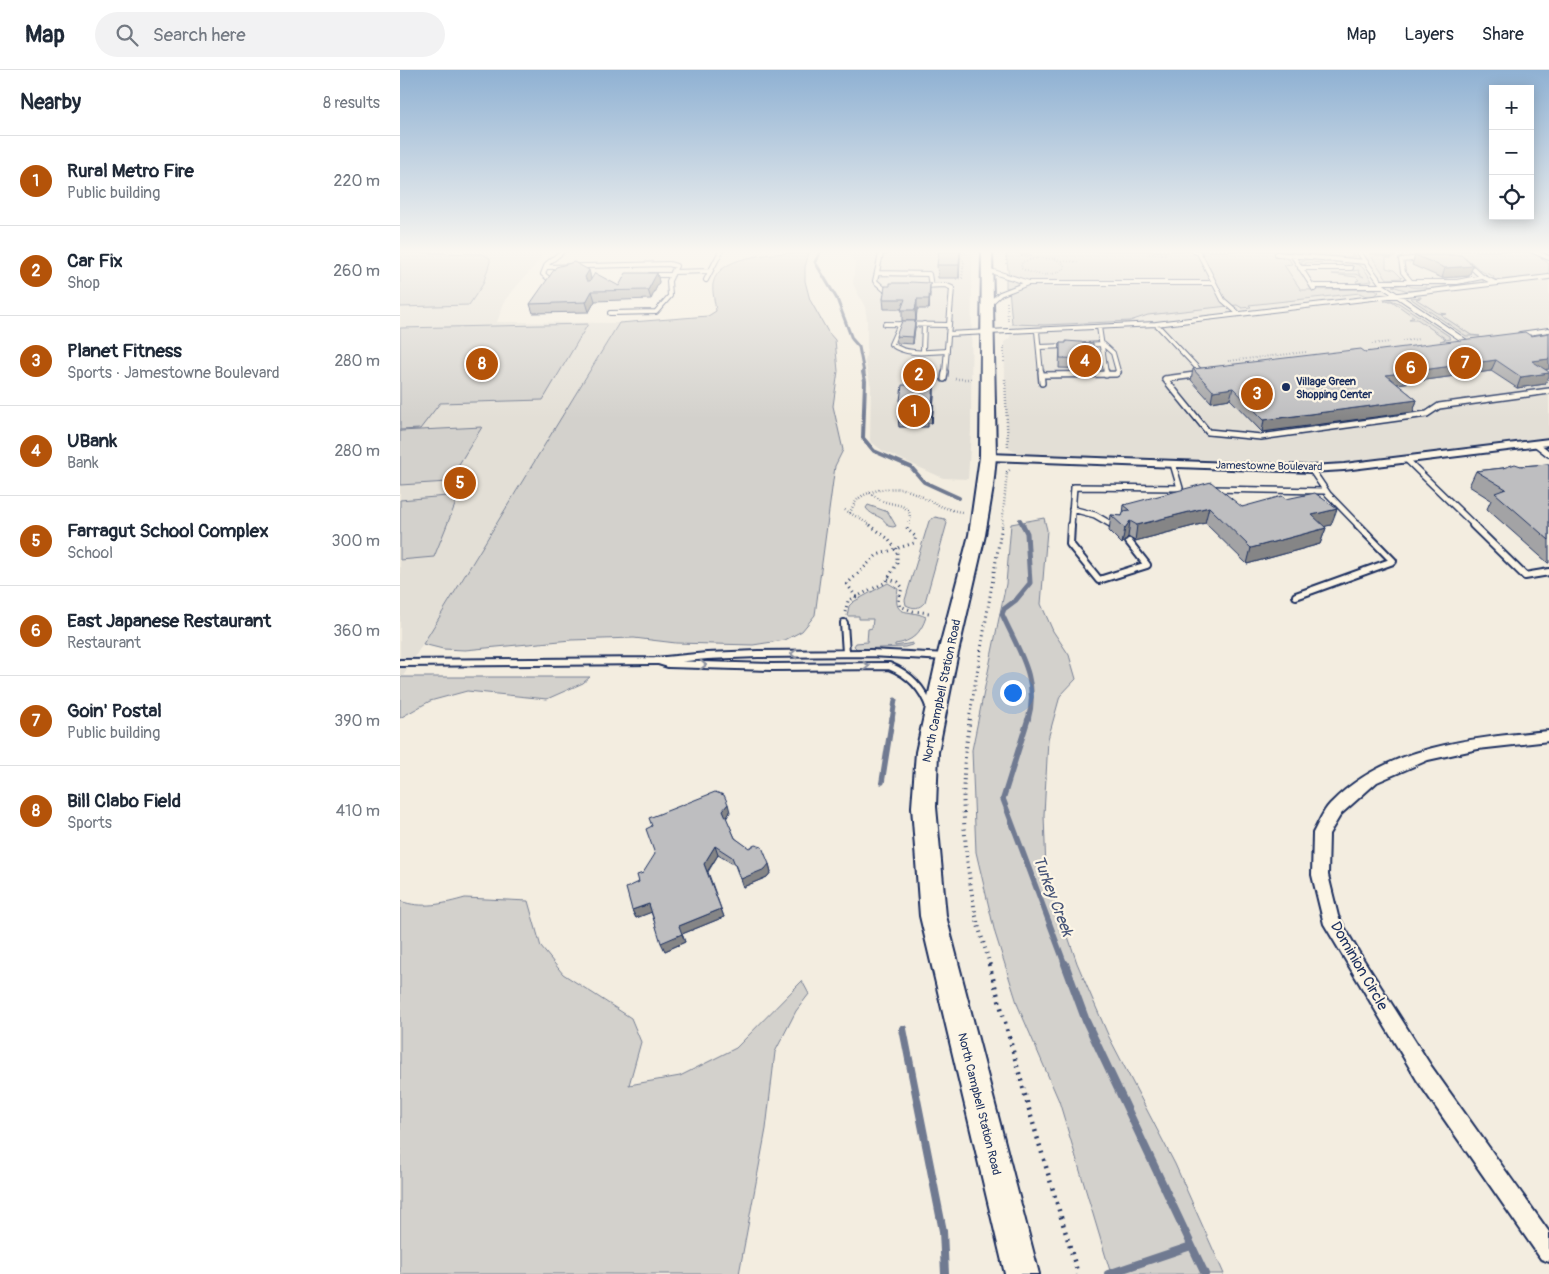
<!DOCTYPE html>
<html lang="en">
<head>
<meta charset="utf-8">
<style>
  body { margin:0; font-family:Pangolin,sans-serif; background:#f2f2f3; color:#1f2937 }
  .controls { position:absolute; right:15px; top:15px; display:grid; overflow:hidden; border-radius:0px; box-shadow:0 2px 12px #0003 }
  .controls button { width:45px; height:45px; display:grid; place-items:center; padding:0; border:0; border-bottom:1px solid #e0e1e3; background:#fff; color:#1f2937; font:25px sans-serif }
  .you { position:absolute; left:612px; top:622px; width:18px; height:18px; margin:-12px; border:4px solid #fff; border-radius:50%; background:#1a73e8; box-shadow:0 0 0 8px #1a73e833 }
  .badge { display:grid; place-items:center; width:32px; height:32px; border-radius:50%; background:#b45309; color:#fff; font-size:16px; font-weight:700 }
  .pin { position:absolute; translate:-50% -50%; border:2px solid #fff; box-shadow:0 1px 5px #0006 }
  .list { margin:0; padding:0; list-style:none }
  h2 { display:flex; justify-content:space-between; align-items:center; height:65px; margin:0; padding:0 20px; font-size:21px }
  h2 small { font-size:16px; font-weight:400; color:#747a83 }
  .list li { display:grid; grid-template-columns:32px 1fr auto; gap:15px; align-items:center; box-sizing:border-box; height:90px; padding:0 20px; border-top:1px solid #e0e1e3 }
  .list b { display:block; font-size:19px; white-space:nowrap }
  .list p { margin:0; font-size:16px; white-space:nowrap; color:#747a83 }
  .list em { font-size:16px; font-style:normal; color:#747a83 }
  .icon { flex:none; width:28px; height:28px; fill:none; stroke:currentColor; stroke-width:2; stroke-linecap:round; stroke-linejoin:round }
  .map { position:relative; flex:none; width:1149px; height:1204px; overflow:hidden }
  header { display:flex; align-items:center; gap:30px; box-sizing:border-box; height:70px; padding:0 25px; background:#fff; border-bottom:1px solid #e0e1e3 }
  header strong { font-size:24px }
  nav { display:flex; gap:28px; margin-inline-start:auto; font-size:18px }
  .search { width:350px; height:45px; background:#f2f2f3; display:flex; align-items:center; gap:12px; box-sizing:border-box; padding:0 18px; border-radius:28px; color:#747a83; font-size:19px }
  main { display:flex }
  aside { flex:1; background:#fff }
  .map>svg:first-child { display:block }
  .built { fill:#e3dfd6 }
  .green { fill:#d3d1cc; stroke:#778095 }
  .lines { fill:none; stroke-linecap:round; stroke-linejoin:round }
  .stream-far4 { stroke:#707a91; stroke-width:3 }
  .stream-far3 { stroke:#707a91; stroke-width:4 }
  .stream-far2 { stroke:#707a91; stroke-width:5 }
  .stream-far1 { stroke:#707a91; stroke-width:5.5 }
  .stream { stroke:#707a91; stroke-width:8 }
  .service-far2-casing { stroke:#1b2f5e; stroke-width:6 }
  .service-far1-casing { stroke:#1b2f5e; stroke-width:8 }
  .service-casing { stroke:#1b2f5e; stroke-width:10 }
  .minor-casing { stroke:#1b2f5e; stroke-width:4 }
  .secondary-casing { stroke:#1b2f5e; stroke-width:4 }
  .path-far4 { stroke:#1b2f5e; stroke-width:2; stroke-dasharray:0.5 2.5; stroke-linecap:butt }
  .path-far3 { stroke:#1b2f5e; stroke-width:2.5; stroke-dasharray:0.5 2.5; stroke-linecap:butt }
  .path-far2 { stroke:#1b2f5e; stroke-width:3; stroke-dasharray:1 4; stroke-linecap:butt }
  .path-far1 { stroke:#1b2f5e; stroke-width:4; stroke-dasharray:1 4.5; stroke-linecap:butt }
  .path { stroke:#1b2f5e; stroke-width:4.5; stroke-dasharray:2 5.5; stroke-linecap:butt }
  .service-far2 { stroke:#fcf5e5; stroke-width:4 }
  .service-far1 { stroke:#fcf5e5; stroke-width:5 }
  .service { stroke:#fcf5e5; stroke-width:6 }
  .minor { fill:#fcf5e5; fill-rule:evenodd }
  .secondary { fill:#fcf5e5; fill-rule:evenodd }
  .wall { fill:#a3a3a5; stroke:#1b2f5e }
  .shaded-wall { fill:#858586; stroke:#1b2f5e }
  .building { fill:#bebec0; stroke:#1b2f5e }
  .oneway { stroke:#8c92a2 }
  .poi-dot { fill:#1b2f5e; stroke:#fcf5e5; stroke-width:2 }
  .labels { text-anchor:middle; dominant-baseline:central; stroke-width:4.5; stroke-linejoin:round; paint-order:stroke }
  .far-poi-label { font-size:11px; font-weight:bold; fill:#1b2f5e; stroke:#fcf5e5; text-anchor:start }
  .far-street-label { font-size:11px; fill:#1b2f5e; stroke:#fcf5e5 }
  .street-label { font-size:12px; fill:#1b2f5e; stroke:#fcf5e5 }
  .near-street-label { font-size:15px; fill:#1b2f5e; stroke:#fcf5e5 }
  .near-water-label { font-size:16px; font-style:italic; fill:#465478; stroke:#fcf5e5 }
</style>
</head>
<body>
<header>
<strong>Map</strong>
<div class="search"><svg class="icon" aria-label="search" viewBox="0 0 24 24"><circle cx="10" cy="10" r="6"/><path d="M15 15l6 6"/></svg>Search here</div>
<nav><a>Map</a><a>Layers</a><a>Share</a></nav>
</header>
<main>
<aside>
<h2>Nearby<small>8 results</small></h2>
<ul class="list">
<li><span class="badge">1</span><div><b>Rural Metro Fire</b><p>Public building</p></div><em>220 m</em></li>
<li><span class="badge">2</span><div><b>Car Fix</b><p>Shop</p></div><em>260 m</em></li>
<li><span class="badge">3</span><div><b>Planet Fitness</b><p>Sports · Jamestowne Boulevard</p></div><em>280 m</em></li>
<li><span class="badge">4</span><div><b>UBank</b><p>Bank</p></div><em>280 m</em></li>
<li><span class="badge">5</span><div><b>Farragut School Complex</b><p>School</p></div><em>300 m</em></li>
<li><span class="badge">6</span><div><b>East Japanese Restaurant</b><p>Restaurant</p></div><em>360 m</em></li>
<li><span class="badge">7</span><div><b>Goin' Postal</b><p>Public building</p></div><em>390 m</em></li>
<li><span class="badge">8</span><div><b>Bill Clabo Field</b><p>Sports</p></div><em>410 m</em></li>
</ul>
</aside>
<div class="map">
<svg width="1149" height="1204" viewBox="0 0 1149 1204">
  <rect width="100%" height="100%" fill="#f3ede0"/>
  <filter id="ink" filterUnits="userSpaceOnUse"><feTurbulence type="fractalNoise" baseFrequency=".02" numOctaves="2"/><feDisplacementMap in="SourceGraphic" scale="10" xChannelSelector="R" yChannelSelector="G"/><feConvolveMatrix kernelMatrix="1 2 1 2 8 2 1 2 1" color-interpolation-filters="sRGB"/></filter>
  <g filter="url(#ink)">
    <!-- built -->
    <path class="built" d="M0,181H147L105,230L97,252L219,253L0,611Z
      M448,181H563L572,184L571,361L568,409L543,408L483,381L470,371L471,316L465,292L467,278V250L465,237L453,214L455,193Z
      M807,181H948L952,183H969L968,181H1128L1137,184H1149V367L935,393H915L717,389L672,385L617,383L609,379L607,373L604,272L610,268L609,254L737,249L747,245Z"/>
    <!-- green -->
    <path class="green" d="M609,181H946L955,186L943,188L877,183V186L889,189L892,194L884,195L901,220L975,219L979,222C973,228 966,227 960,223L849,235L851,237L842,238L837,235L748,245L730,251L644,255L612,254L609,218H606V209H609L606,182Z
      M970,181H1126L1138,185L1149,194V205L1099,210L1093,209L1094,207C1090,204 1087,204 1083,202C1078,200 1074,193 1068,190C1050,181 1013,183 993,183L995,187H993L971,183Z
      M0,182L82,184L90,188V192L83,214L69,235L0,237Z
      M409,183L405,197V211L410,230L428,262L435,270L438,301L433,336L443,380L435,396L415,545L402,561L385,570L353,575L276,573L234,568L171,570L65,580L43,579L23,574L219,253L308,246L316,241C315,233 312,222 313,214C318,182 386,183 409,183Z
      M969,183L992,188H986V198L994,200L1002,208L987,209Z
      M910,189C921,190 956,190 963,198C967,202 969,207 972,211L957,213L956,211L959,210L956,207L932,204H956L964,207L958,203L959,200L953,201L950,196L943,195L939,192L905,193L906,195H903L901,191Z
      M1074,209H1082L1084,212L1008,221L992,216L1006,214L1012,217H1027L1024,213C1040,214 1060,219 1074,209Z
      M1021,227V228L1016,229L1038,243L1047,244L1041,245L1071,265L1080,266H1066L1010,228Z
      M991,230L999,233L1049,266L1051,269L1040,271L1046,269L1017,249H1009L1014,247L992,231H984Z
      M188,254L143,330L40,333L20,359L0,360V258Z
      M82,357L48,412L0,415V361Z
      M59,425L34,487L0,490V430Z
      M468,435L488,442L496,456L493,457L488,456C482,444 473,448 466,438Z
      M535,447L545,449L547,453L525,532C519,539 514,539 506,535L505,530L529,451Z
      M644,448L647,460L641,534L653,561L669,585L676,609L660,626L648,669L644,745L646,801L677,893L692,928L709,967L775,1094L824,1204H711L659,1031L618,936L595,863L576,782L572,680L606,514L611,454Z
      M488,513L498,519C492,549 507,538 526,547C521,563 512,572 495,574V576L513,573L512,575L505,577L457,579L454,576L456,573L467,572L468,559L472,558L473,549H459V546H447L449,536L453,532Z
      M0,607H190L183,613L147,629L67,621L30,631L0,648Z
      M65,828L128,831L141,877L163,904L231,948L241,972L229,1015L280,1006L336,978L402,911L409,924L396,941L375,982L366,1059L339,1204H0V831C22,839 44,834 65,828Z"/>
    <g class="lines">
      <!-- stream-far4 -->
      <path class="stream-far4" d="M420,183L415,192L437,229L452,269L459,277L464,303"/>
      <!-- stream-far3 -->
      <path class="stream-far3" d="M463,302L465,311L463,368L474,381L511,397L524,412L559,428
        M620,450L623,456"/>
      <!-- stream-far2 -->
      <path class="stream-far2" d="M623,455L627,463L630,513L616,530L604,539L602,544C618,580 640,610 628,650
        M492,650L495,630"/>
      <!-- stream-far1 -->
      <path class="stream-far1" d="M628,649L603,729L665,895
        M482,712L492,649"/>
      <!-- stream -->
      <path class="stream" d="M665,894L686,951L805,1204
        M503,959L543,1161L545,1204
        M708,1204L791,1176"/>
      <!-- service-far2 casing -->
      <g class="service-far2-casing">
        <path id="service-far2" d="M794,181L799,183L823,230L839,244
          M958,181L983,216L1065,271
          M1133,181L1149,188
          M481,184L475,211L484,219H492
          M481,184L489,181
          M877,184L966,192
          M893,186L914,219
          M1066,192L1081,206L1095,213
          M146,197L269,194L276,196L269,211L270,226L256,242L210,243
          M900,198H951
          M587,200L629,213H814
          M273,202L310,201
          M477,203L529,204L531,216
          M250,205H272
          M149,209L143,204L147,194L163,181
          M306,210L321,181
          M980,212H1011L1003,202L1001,190L1023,188
          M1011,212H1057L1082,207
          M522,216L545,215L552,218L545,303
          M912,216H983
          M588,235L600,224L628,213
          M485,254L549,255
          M500,254L491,274C507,286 528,282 547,281
          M756,254L1149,207
          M699,257L706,303
          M637,261L641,303
          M548,264L756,254L802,303
          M1120,264L1149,260
          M684,275L703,274L713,283L718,301L717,303
          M639,277L668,276
          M523,281L524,254"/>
      </g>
      <!-- service-far1 casing -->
      <g class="service-far1-casing">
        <path id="service-far1" d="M641,302L642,313
          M706,302V305
          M801,302L803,304
          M642,305L716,304L718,302
          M544,309L545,302
          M765,309L808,362L861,367L1027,344L1039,336L1149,321
          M765,309L802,304
          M1136,374L1149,384
          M1007,390L1075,456
          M911,399L928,424L959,456
          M812,419L924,421
          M672,439L695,445L714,456
          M671,456L674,417L780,418L773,394"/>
      </g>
      <!-- service casing -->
      <g class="service-casing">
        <path id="service" d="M671,455L670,474L699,510L747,495L729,472
          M713,455L715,457
          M1073,455L1125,506L1149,502
          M896,526L993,491L958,455
          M444,553L446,583
          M258,591L268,594L372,597L489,596C509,604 523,618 530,639
          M0,593L255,591L307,586L358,584L470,583L547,587"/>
      </g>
      <!-- minor casing -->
      <g class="minor-casing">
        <path id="minor" d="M1149,369V375L944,400L911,402L588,390L583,387L588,384L911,396L944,394Z
          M1149,661V671L1078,679L1028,690L977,712L941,744L929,764L928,805L938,846L958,881L1031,996L1149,1162V1192L1141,1189L1017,1010L924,854L912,805L913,763C918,754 923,741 930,734C987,675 1073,668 1149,661Z"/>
      </g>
      <!-- secondary casing -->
      <g class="secondary-casing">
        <path id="secondary" d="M582,181H592L596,387L593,417L585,465L557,587L538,682L536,737L546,846L639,1204H605L520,846L512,737L516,682L537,587L569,465L580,387Z"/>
      </g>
      <!-- path-far4 -->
      <path class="path-far4" d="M607,181L624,184L625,181
        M748,181H765L766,184H749
        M606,184V195
        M626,184H630L631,186H622Z
        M973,184L993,188
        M637,188L656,189L664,194L665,198C652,208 635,206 621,198L622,192Z
        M662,191L678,192
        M556,209L562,208L564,191L558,186L568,182
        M607,232L608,251
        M1002,271L1019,269
        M972,274L990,272
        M604,276V293
        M828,291L907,282"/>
      <!-- path-far3 -->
      <path class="path-far3" d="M555,309H571
        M605,309L608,377
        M470,423L482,431L502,436L508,440L510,444L508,456
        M445,440L472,456
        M450,443C452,438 454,433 458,429C468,420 494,416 507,420C527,427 539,439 562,442
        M602,456L607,402L611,399"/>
      <!-- path-far2 -->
      <path class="path-far2" d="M488,509L498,512L502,517L499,530L500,536L513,541L529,543
        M456,527L447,514L477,485L514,473L516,467L507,459L508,455
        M445,542L448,531L486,512L497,493V480L487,468L470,455
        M569,650L602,455"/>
      <!-- path-far1 -->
      <path class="path-far1" d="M570,649C559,711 563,775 574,836C577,856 585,876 590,895"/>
      <!-- path -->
      <path class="path" d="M589,894L630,1043L678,1204"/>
      <!-- service-far2 -->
      <use href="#service-far2" class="service-far2"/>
      <!-- service-far1 -->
      <use href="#service-far1" class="service-far1"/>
      <!-- service -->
      <use href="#service" class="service"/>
      <!-- minor -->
      <use href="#minor" class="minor"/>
      <!-- secondary -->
      <use href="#secondary" class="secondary"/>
    </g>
    <!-- wall -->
    <path class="wall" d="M560,181L559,208H538L537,195Z
      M1015,185L1073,196L1069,206L1042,208L1012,195Z
      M189,200L191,209L219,216L257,203L259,212L251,229L195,231L189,242L133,243L130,234Z
      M490,216L530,223L529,239H517L516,251H502V239H484L483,229Z
      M515,251V258L513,274L497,273L496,266Z
      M1149,263V299H1145V314L1117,318L1091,301L997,314L1017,330L1013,342L862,362L830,329L811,332L791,310L793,299L1131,266Z
      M660,273L694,289L693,299L659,298Z
      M526,288V315H534V326L532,353H528V357H499L498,346L510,315Z
      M1149,394V493H1148L1087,439L1091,430L1069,416L1076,401L1121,396Z
      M724,435L842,437L931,455L924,456L926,458L920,474L847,494L805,453L735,471L728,467L722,474L709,461L711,445L722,446L723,444Z
      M330,742L326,748L335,768L369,794L371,802L367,807L343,817L335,795L318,785L308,802L324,847L282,864L285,872L265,881L251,842L236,848L232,840L239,812L243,803Z"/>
    <!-- shaded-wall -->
    <path class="shaded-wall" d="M560,181V191L559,208V195Z
      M1073,196L1069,206L1042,208L1045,198Z
      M189,200L191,209L187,216L185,207Z
      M257,203L259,212L251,229L248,220Z
      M530,213V223L529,239V229Z
      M192,221L195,231L189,242L186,232Z
      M517,229V239L516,251L515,240Z
      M515,251V258L513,274V267Z
      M526,288L527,298L525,326V315Z
      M1149,289V299L1127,302L1132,291Z
      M1096,290L1091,301L982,316L986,305Z
      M1149,303V306L1145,314L1117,318L1121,307Z
      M534,315V326L532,353L531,342Z
      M833,318L830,329L811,332L813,321Z
      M1017,330L1013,342L862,362L864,350Z
      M809,437L805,453L735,471L737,455Z
      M937,439L931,455L907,461L912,445Z
      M730,451L728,467L722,474L725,458Z
      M926,458L920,474L847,494L851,478Z
      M328,734L330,742L326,749L323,740Z
      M315,776L318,785L307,802L304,794Z
      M369,794L371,802L367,807L343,817L341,809Z
      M249,834L252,842L236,848L232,840Z
      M321,839L324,847L282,864L285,872L265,881L261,873L279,856Z"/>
    <!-- building -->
    <path class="building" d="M539,181H560L559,195H537Z
      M1015,185H1061L1073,196L1045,198Z
      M174,192L189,200L185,207L187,211H190L195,203L219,216L226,203H257L248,220L192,221L186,232L130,234L156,197Z
      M510,212L530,213L529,229H517L515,240H501L505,229H483L485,216H490V213H509Z
      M502,251H515L513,267L496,266Z
      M1125,262L1131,266L1149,263V289L1132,291L1149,302V303L1121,307L1096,290L986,305L1017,330L864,350L833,318L813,321L793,299L961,279L965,282Z
      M666,271L693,273L694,289L660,288V273H666Z
      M512,288H526L525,315H534L531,342H528L527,346H498L502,315H510Z
      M1115,394L1121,396L1149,394V470L1095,423L1106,419L1076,401L1103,398Z
      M811,412L842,437L882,426L886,429L915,423L937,439L912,445L926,458L851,478L809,437L737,455L730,451L725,458L711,445L722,446L724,441L730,440L724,435Z
      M315,722L324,725L328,734L323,740L335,768L349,778L355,775L362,777L369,794L365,799L341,809L332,787L315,776L304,794L321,839L279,856L282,864L261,873L249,834L232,840L226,818L239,812L237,805L243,803L255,784L246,759L252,756L249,748Z"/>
    <!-- one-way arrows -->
    <defs><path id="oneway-chevron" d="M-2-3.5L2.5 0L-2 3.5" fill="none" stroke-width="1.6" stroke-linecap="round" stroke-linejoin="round" transform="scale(1.25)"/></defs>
    <g class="oneway">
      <use href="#oneway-chevron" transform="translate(394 584) rotate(179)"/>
      <use href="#oneway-chevron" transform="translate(303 595) rotate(2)"/>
      <use href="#oneway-chevron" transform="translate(466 596) rotate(-1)"/>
    </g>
  </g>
  <!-- sky -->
  <linearGradient id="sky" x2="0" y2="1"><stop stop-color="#8fb1d3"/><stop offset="0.52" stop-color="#faf7f1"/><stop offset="1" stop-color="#faf7f1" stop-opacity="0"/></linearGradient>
  <rect width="1149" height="349" fill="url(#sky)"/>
  <!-- markers -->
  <circle class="poi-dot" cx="886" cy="317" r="5"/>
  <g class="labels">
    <!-- far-poi labels -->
    <g class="far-poi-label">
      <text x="896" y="311">Village Green<tspan x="896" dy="13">Shopping Center</tspan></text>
    </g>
    <!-- far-street labels -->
    <g class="far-street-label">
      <text transform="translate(869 396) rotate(1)">Jamestowne Boulevard</text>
    </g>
    <!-- street labels -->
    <g class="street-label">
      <text transform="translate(542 621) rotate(-78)">North Campbell Station Road</text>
      <text transform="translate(579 1034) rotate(76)">North Campbell Station Road</text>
    </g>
    <!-- near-street labels -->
    <g class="near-street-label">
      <text transform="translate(959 896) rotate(60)">Dominion Circle</text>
    </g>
    <!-- near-water labels -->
    <g class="near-water-label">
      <text transform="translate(653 826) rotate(69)">Turkey Creek</text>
    </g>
  </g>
</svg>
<div class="controls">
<button>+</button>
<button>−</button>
<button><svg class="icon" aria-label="locate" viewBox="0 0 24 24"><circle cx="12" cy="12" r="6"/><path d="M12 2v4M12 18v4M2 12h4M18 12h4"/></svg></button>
</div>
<div class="you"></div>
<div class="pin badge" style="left:514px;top:341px">1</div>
<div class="pin badge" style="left:519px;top:305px">2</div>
<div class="pin badge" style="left:857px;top:324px">3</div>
<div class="pin badge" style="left:685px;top:291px">4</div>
<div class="pin badge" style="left:60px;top:413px">5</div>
<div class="pin badge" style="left:1011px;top:298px">6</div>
<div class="pin badge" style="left:1065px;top:293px">7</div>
<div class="pin badge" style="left:82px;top:294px">8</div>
</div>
</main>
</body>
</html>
